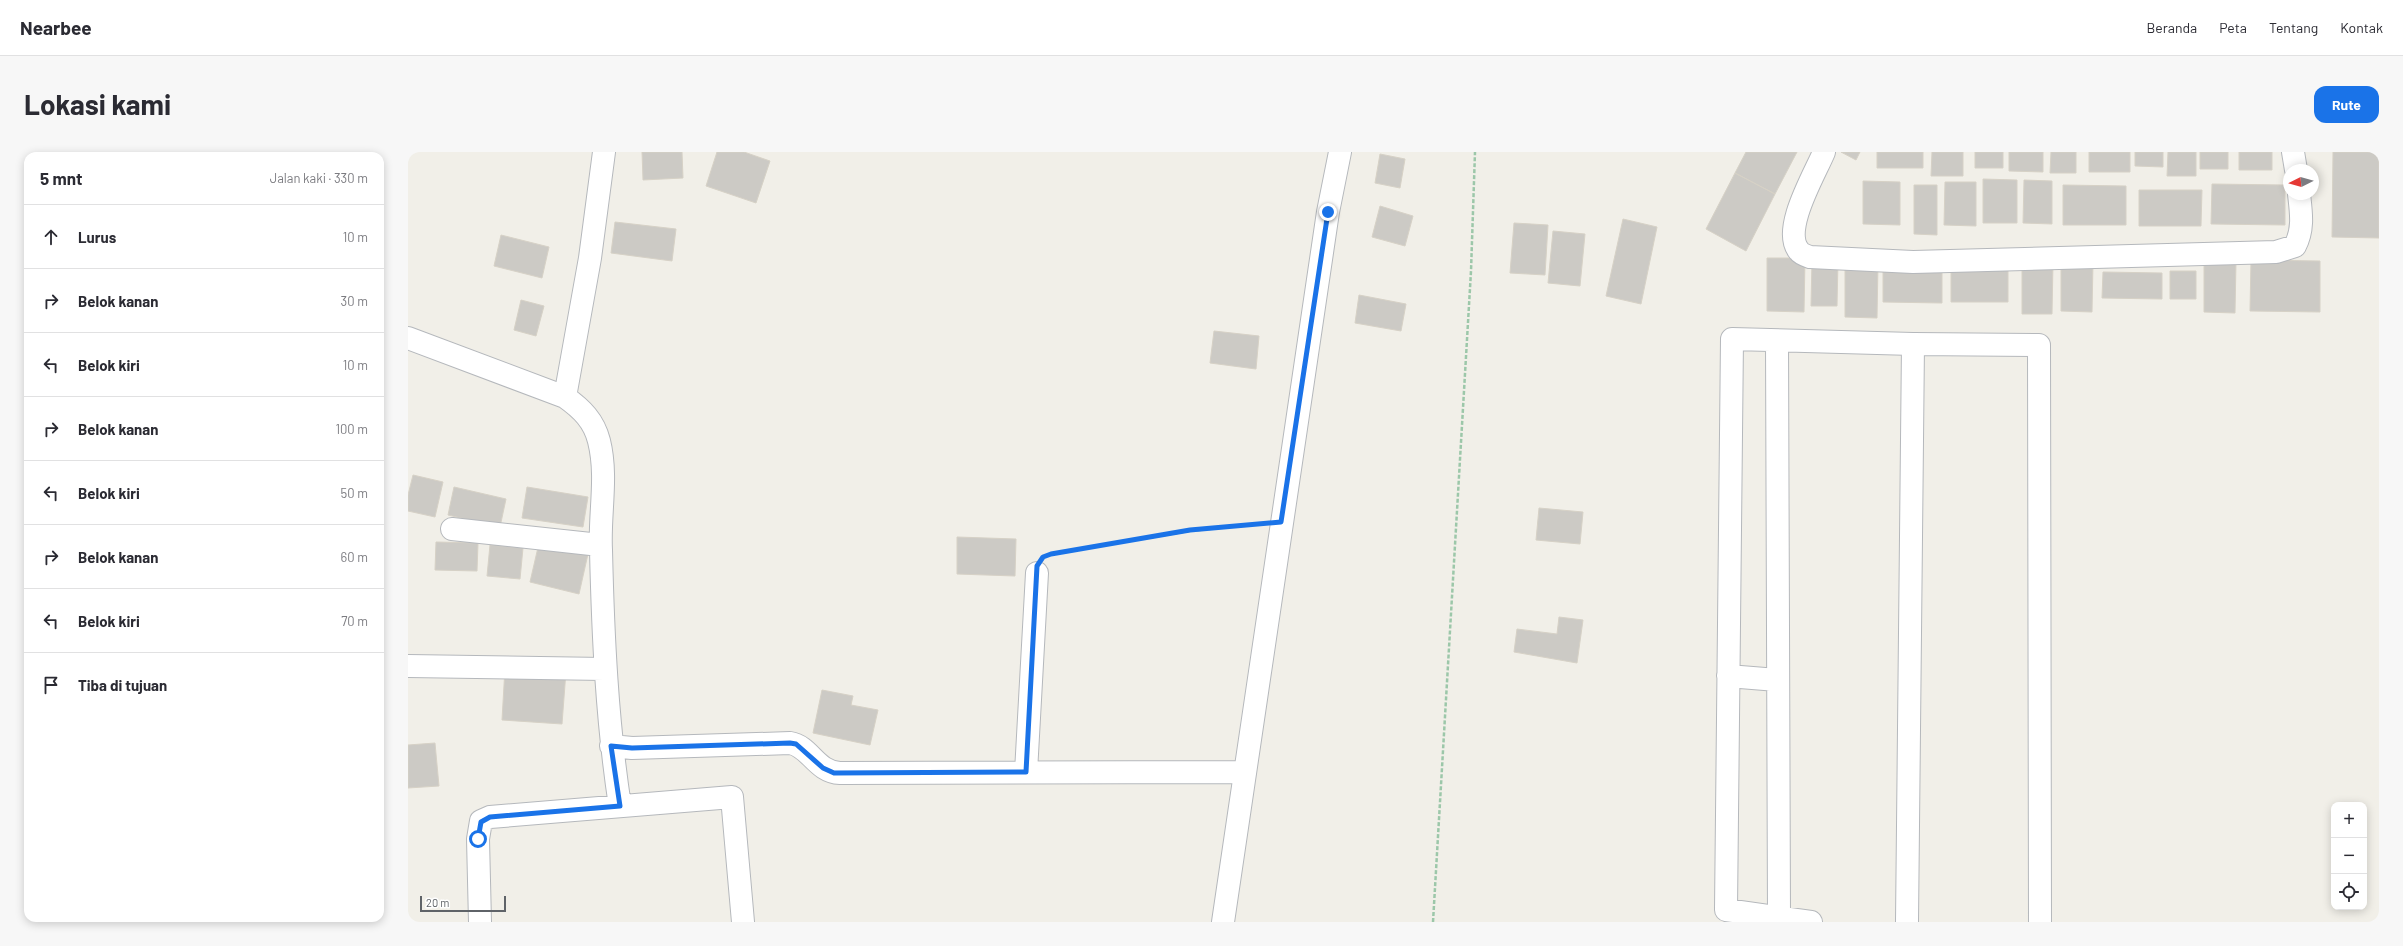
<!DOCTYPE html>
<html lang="id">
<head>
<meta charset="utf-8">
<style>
  body { margin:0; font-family:Barlow,sans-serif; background:#f7f7f7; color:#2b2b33 }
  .controls { position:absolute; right:12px; bottom:12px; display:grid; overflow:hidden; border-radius:8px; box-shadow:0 2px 10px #0003 }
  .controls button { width:36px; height:36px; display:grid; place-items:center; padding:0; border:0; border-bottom:1px solid #e1e1e2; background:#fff; color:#2b2b33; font:20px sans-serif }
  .compass { position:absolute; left:1875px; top:12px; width:36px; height:36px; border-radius:50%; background:#fff; box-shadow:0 2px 10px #0003; rotate:265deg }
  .scale { position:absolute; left:12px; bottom:10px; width:86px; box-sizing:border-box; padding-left:4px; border:2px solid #5f6368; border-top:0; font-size:11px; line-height:14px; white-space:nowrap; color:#5f6368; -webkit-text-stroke:3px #fff; paint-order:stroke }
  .stop { position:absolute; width:12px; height:12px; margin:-9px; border:3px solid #1a73e8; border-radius:50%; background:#fff }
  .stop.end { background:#1a73e8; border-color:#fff; box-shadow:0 1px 4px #0008 }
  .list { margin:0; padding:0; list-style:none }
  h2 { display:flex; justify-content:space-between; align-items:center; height:52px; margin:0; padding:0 16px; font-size:17px }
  h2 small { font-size:13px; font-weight:400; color:#7c7c81 }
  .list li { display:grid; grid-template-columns:26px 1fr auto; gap:12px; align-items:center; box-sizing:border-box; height:64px; padding:0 16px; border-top:1px solid #e1e1e2 }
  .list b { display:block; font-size:15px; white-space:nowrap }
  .list em { font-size:13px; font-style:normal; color:#7c7c81 }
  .icon { flex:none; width:22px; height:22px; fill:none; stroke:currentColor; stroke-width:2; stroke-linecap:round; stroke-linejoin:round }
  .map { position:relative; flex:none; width:1971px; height:770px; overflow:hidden; border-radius:12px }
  header { display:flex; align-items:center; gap:24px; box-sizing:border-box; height:56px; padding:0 20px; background:#fff; border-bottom:1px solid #e1e1e2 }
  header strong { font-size:19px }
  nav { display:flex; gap:22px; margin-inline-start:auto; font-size:14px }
  .intro { display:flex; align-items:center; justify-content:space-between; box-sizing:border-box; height:96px; padding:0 24px }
  h1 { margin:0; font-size:28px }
  .button { padding:10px 18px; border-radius:12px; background:#1a73e8; color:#fff; font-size:14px; font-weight:700 }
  main { display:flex; gap:24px; padding:0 24px }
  aside { flex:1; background:#fff; border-radius:12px; box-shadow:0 2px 10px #0003 }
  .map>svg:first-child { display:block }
  .building { fill:#cccac5; stroke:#d6d1c6 }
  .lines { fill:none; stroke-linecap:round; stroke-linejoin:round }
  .street-casing { stroke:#b5b8bc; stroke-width:24 }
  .path { stroke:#9cc7a9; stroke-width:2.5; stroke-dasharray:4 2; stroke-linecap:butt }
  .street { stroke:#fff; stroke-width:22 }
  .route { stroke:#1a73e8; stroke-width:5 }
</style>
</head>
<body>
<header>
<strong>Nearbee</strong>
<nav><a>Beranda</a><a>Peta</a><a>Tentang</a><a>Kontak</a></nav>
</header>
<div class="intro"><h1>Lokasi kami</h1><a class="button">Rute</a></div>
<main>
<aside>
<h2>5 mnt<small>Jalan kaki · 330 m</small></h2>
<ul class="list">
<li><svg class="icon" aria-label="ahead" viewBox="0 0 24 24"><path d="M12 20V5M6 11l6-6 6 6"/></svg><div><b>Lurus</b></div><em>10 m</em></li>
<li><svg class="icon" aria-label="right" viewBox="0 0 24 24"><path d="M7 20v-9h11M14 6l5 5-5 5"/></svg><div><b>Belok kanan</b></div><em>30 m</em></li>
<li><svg class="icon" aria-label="left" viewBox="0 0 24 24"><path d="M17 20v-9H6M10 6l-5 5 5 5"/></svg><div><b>Belok kiri</b></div><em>10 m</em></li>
<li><svg class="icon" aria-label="right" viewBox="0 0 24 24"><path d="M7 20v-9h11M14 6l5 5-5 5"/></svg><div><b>Belok kanan</b></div><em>100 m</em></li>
<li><svg class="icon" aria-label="left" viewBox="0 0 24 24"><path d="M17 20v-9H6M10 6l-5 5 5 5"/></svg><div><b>Belok kiri</b></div><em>50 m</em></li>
<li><svg class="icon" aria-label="right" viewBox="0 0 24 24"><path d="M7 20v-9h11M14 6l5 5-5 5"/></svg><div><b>Belok kanan</b></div><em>60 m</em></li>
<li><svg class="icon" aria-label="left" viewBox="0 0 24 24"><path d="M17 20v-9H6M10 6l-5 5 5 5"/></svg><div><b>Belok kiri</b></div><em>70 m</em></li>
<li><svg class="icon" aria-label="arrive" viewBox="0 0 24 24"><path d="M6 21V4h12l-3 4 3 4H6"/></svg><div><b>Tiba di tujuan</b></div></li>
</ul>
</aside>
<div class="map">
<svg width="1971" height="770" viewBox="0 0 1971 770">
  <rect width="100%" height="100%" fill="#f1efe8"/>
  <!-- building -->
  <path class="building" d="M234,0H274L275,26L235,28Z
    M309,0H336L362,9L348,51L298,34Z
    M1338,0H1389L1367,42L1327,21Z
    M1433,0H1452L1448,8Z
    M1469,0H1515V16H1469Z
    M1524,0H1555V24H1523Z
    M1567,0H1595V16H1567Z
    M1601,0H1635V20L1601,19Z
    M1643,0H1668V21H1642Z
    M1681,0H1722V20H1681Z
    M1727,0H1755V15L1727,14Z
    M1760,0H1788V24H1759Z
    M1792,0H1820V17H1792Z
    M1831,0H1864V18H1831Z
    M1925,0H1971V86L1924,85Z
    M972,2L997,7L992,36L967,31Z
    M1327,21L1367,42L1338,99L1298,77Z
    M1575,27L1609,28V71H1575Z
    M1616,28L1644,29V72L1615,71Z
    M1455,29L1492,30V73L1455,72Z
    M1537,30H1568V74L1536,73Z
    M1804,32L1877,33V73L1803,72Z
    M1506,33H1529V83L1506,82Z
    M1655,33L1718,34V73H1655Z
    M1731,38H1794L1793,74H1731Z
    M972,54L1005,64L997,94L964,85Z
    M1215,67L1249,75L1233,152L1198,144Z
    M207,70L268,77L264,109L203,101Z
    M1106,71L1140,73L1137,123L1102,121Z
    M1145,79L1177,82L1172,134L1140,131Z
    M93,83L141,95L134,126L86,114Z
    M1359,106H1397L1396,160L1359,159Z
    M1404,108H1430L1429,154H1403Z
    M1843,108L1912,109V160L1842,159Z
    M1796,109H1828L1827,161L1796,160Z
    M1437,110L1470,111L1469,166L1437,165Z
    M1614,110H1645L1644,162H1614Z
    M1653,110H1685L1684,160L1653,159Z
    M1543,114L1600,115V150H1543Z
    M1762,119H1788V147H1762Z
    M1475,120H1534V151L1475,150Z
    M1695,120L1754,121V147L1694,146Z
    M951,143L998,152L993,179L947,171Z
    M113,148L136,154L128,184L106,178Z
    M806,179L851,184L848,217L802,211Z
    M5,323L35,330L27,365L0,359V343Z
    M46,335L98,347L92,375L40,363Z
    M119,335L180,345L175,375L114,366Z
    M1131,356L1175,360L1172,392L1128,388Z
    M549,385L608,387L607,424L549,422Z
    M28,390L70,391L69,419L27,418Z
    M131,391L180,402L171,442L122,430Z
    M82,393L115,396L112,427L79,424Z
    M1151,465L1175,468L1169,511L1106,500L1109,477L1149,482Z
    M97,516L158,519L154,572L94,568Z
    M414,538L445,544L443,553L470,558L462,593L405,581Z
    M27,591L31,634L0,636V593Z"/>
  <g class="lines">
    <!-- street casing -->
    <g class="street-casing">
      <path id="street" d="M1416,0C1407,22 1373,78 1391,99C1393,102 1399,104 1402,105L1505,110L1868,100L1887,94C1896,77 1893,60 1891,42
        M1885,0L1888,18
        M0,186L157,245C174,257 186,269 191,289C200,325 191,362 193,398C195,484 199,569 212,654
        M1369,189L1371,764
        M157,245L182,106L196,0
        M44,377L192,393
        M0,514L196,517
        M1320,524L1369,528
        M203,594L224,596L382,591C402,594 408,620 432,621L836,620
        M618,620L629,421
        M72,770L70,687L73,669L82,665L324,645L335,770
        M815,770L920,60L932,0
        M1403,770L1318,758L1324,187L1505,192L1631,193L1632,770
        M1499,770L1505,192"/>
    </g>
    <!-- path -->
    <path class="path" d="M647,401L782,379L847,372
      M1025,770L1063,119L1067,0"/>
    <!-- street -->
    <use href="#street" class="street"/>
  </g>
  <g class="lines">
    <!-- route -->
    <path class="route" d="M70,687L73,670L82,665L212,654L203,594L224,596L382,591L388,592L415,616L426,621L618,620L629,414L635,405L643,402L782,378L873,370L920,60"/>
  </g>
</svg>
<div class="controls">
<button>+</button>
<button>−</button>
<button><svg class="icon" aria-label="locate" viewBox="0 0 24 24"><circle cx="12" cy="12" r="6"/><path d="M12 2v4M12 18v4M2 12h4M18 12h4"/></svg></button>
</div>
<svg class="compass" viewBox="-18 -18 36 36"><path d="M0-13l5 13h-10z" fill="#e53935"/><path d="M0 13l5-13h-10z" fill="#7c7c81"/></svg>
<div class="scale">20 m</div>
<div class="stop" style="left:70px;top:687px"></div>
<div class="stop end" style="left:920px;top:60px"></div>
</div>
</main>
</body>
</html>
